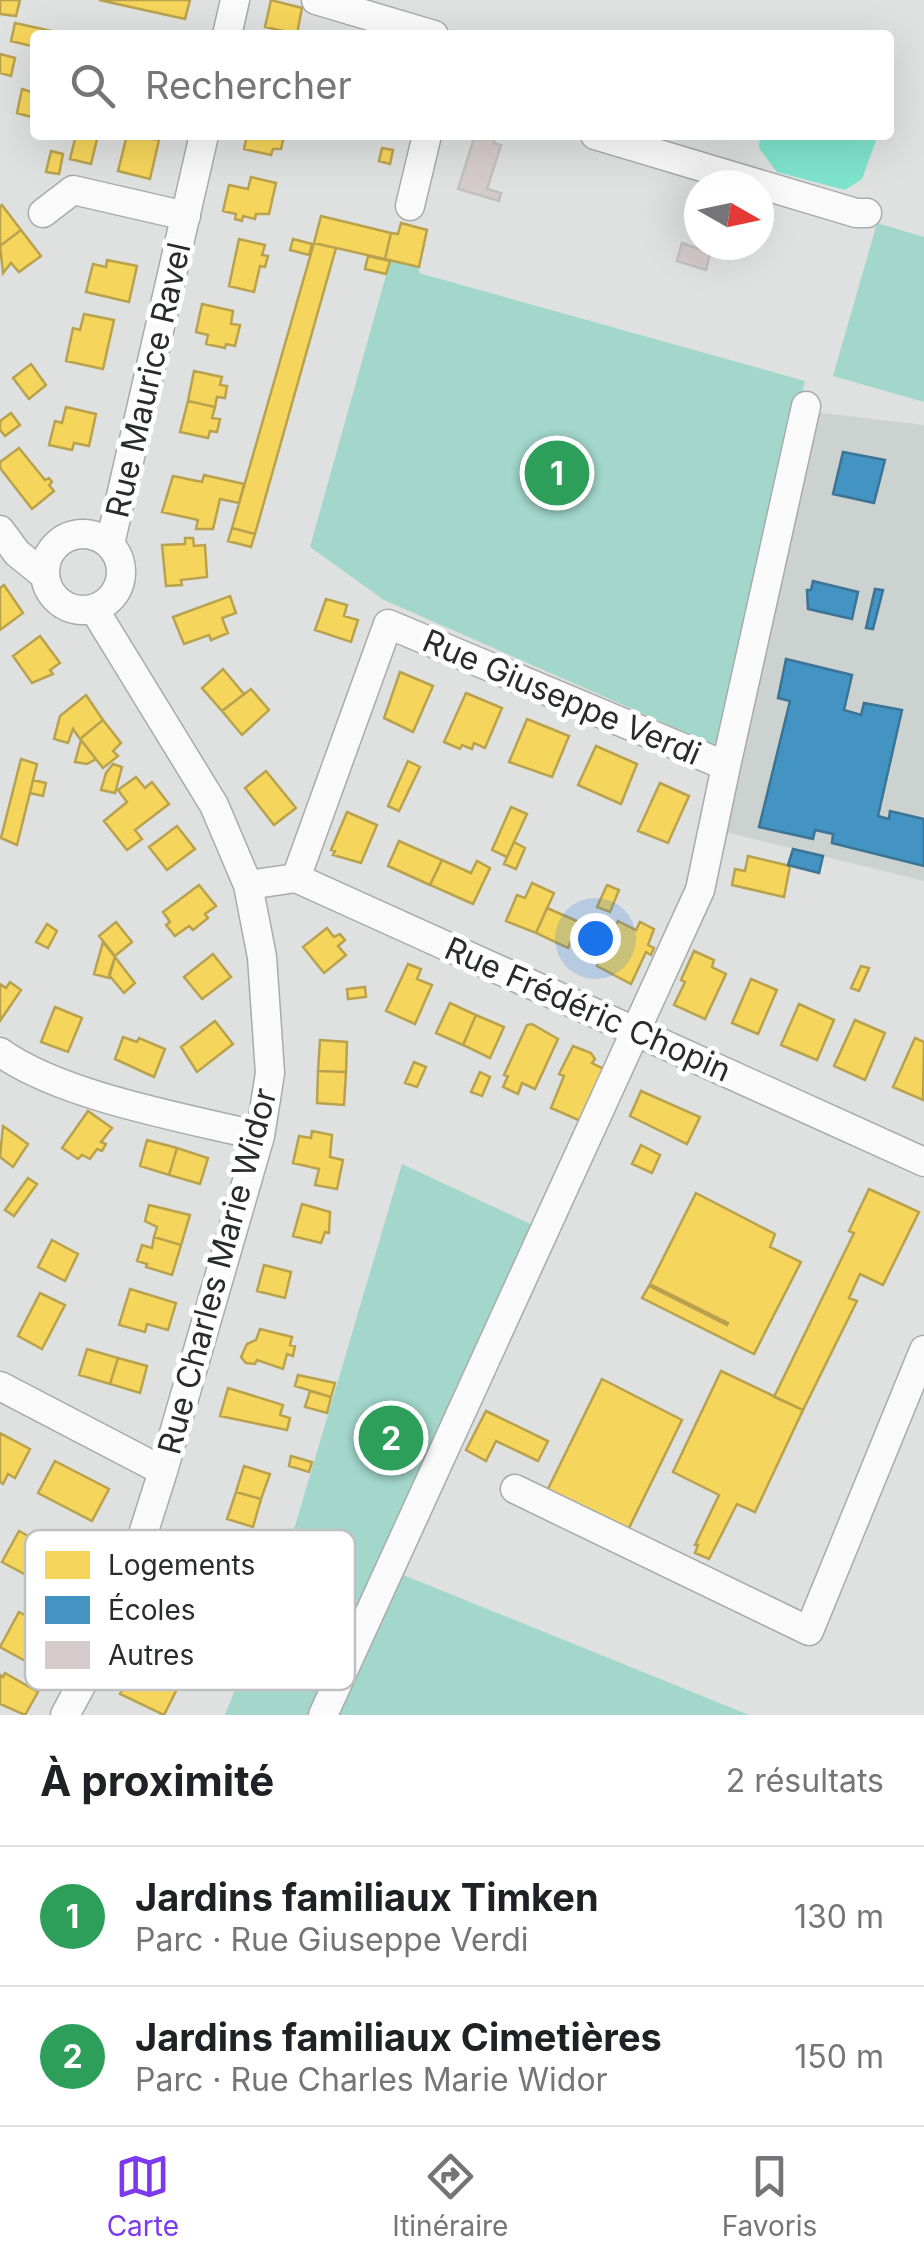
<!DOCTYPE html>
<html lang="fr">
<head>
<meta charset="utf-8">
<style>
  body { margin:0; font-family:Inter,sans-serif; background:#f2f2f2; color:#202124 }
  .compass { position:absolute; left:684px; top:170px; width:90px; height:90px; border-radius:50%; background:#fff; box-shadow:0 10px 40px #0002; rotate:99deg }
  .you { position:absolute; left:595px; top:938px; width:35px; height:35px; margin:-25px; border:8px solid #fff; border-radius:50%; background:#1a73e8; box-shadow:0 0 0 15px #1a73e833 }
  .badge { display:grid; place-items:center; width:65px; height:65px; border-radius:50%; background:#7c3aed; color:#fff; font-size:32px; font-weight:700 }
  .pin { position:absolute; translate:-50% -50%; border:5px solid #fff; box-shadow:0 2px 10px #0006 }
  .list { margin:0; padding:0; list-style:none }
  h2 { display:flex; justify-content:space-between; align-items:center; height:130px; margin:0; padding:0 40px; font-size:42px }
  h2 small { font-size:32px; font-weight:400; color:#757577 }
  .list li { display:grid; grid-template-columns:65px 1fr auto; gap:30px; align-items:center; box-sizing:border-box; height:140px; padding:0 40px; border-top:2px solid #e0e0e0 }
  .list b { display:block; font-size:38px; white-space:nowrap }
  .list p { margin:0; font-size:32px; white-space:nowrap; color:#757577 }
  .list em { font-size:32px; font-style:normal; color:#757577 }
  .icon { flex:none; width:55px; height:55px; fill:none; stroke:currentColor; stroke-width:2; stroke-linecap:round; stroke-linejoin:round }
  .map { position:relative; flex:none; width:924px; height:1715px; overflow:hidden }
  .search { position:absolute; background:#fff; box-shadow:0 10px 40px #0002; left:30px; right:30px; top:30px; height:110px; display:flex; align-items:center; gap:25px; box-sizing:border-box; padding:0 35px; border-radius:10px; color:#757577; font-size:38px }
  .sheet { height:410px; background:#fff }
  nav { display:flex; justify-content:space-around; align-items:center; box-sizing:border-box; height:140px; border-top:2px solid #e0e0e0; background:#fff; font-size:28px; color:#757577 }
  nav a { display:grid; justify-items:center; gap:5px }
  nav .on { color:#7c3aed }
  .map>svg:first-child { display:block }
  .built { fill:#cbd2d0 }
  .green { fill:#a3d7cb }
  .water { fill:#7fe3ce }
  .homes { fill:#f6d55c; stroke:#b9a24d; stroke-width:2.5 }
  .schools { fill:#4393c3; stroke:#3c7495; stroke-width:2.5 }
  .building { fill:#d6cbcc; stroke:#c0c0c0; stroke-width:2.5 }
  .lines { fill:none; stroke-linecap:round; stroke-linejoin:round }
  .minor-casing { stroke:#a8abaa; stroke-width:31 }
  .minor { stroke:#fafafa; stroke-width:28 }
  .labels { text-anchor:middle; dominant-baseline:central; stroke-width:10; stroke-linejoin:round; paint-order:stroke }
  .street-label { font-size:32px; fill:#2a2c2b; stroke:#fff }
  .key { fill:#fff; stroke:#bfc0bf; stroke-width:2.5 }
  .key-label { font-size:28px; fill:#2a2c2b }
</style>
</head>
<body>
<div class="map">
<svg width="924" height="1715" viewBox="0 0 924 1715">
  <rect width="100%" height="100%" fill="#dee1e0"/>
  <!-- built -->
  <path class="built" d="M813,412L924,425V881L725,832Z"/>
  <!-- green -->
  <path class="green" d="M877,223L924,237V402L833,376Z
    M390,261L419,267V273L805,381L719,747L384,600L310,547Z
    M402,1164L554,1235L401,1574L749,1715H225L285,1560Z"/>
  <!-- water -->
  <path class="water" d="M760,135L789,140L795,135H878L862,179L845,190L777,172L759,148Z"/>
  <!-- homes -->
  <path class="homes" d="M0,0H20L16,16L0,14Z
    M99,0H190L185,19Z
    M271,0L302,8L297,34L265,27Z
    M15,23L70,35H35V47L11,41Z
    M0,54L15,58L11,76L0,73Z
    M22,89L35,93V118L17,113Z
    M76,135H98L91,164L70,159Z
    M127,135L159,140L150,179L118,171Z
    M247,135H284L281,149H273L271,155L244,149Z
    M382,148L393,150L390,164L379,161Z
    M51,151L63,154L59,174L46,172Z
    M251,177L276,183L269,214H256L255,219L243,216L242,221L235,219L236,214L223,211L229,185L248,189Z
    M2,205L21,230L0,246V207Z
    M321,216L391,233L385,259L314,243Z
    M401,223L427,230L419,267L385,259L391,233L398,234Z
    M21,230L41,256L19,272L11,263L3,273L0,246Z
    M239,239L265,245L262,255L268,256L265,267L260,266L254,292L229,286Z
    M293,239L312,244L309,255L290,250Z
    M314,243L336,248L255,534L232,528Z
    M368,256L390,261L386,274L365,269Z
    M107,260L137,266L129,302L86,292L93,264L106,267Z
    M202,304L233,311L231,324L240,325L235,346L226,344L225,348L206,344L208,335L196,332Z
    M84,314L114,320L103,369L66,361L73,328L80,330Z
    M31,364L46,385L29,399L13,378Z
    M194,371L222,377L220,385L227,386L225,398L217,397L215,407L188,401Z
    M188,401L215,407L212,418L220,419L217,432L210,431L208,438L180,432Z
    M66,407L96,414L89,446L74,443L72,450L49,445L55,421L62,423Z
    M11,413L20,425L5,436L0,430V421Z
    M19,448L45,480L49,478L52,482L49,485L54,491L32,509L0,468V462Z
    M204,475L244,484L239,503L220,499L213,529H196L198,520L162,512L173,476L202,482Z
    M232,528L255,534L251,547L228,541Z
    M185,538H193L194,546L205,545L207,577L181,580L182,585L166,586L162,545L185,544Z
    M4,585L23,613L0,630V588Z
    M230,596L236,613L222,618L228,633L211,640L209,635L184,644L173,617Z
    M326,599L347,605L344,616L358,620L351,642L315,630Z
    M40,636L60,663L50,670L53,674L32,683L13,656Z
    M223,669L244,694L222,711L202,688Z
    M400,672L433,686L413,732L384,718Z
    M251,689L269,710L242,735L222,711Z
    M466,693L502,708L485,748L474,743L472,749L462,745L460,749L444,742Z
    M86,695L103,720L80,739L73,729L68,743L54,739L60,716Z
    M527,719L569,736L552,777L509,762Z
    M103,720L121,743L113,751L118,756L103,768L80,739Z
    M81,740L96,759L87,764L75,762Z
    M596,746L637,764L621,804L578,785Z
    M21,759L37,764L17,845L1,838Z
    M408,761L420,767L399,811L388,806Z
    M113,764L122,767L115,793L101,790L106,773Z
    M266,771L296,808L274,825L245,788Z
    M136,777L145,788L152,782L169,804L135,830L142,839L127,850L104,821L127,802L118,790Z
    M33,780L46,783L43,796L30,793Z
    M660,783L689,796L668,843L638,831Z
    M511,807L527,814L507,857L492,850Z
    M347,812L377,825L361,863L333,855L335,851L331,850Z
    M177,826L195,849L167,870L149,847Z
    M399,841L442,860L430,885L388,866Z
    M514,842L525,848L516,869L504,864Z
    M748,856L790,866L784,897L732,885L735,869L745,871Z
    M442,860L471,873L477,861L490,868L473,904L430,885Z
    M532,883L554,893L536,933L506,921L517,895L525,898Z
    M199,885L216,906L205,914L208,918L193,930L189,926L175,936L166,925L170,922L163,912Z
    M607,885L619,890L610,912L597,907Z
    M547,908L579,922L568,948L536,933Z
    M618,921L636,930L640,922L654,929L648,945L654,948L651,955L646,952L631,984L597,966Z
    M116,922L132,942L115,956L99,936Z
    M47,924L57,931L48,948L36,942Z
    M327,928L334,937L340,934L345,940L338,946L346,955L324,973L303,947Z
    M103,942L115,957L109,978L94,974Z
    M694,951L714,960L712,967L726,974L705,1019L674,1005L685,982L681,980Z
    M213,954L231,977L202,999L184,977Z
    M115,957L135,983L124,993L109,975Z
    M408,964L421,969L417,979L432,985L415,1024L386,1011Z
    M861,966L869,968L859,991L851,988Z
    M751,979L777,990L758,1034L732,1023Z
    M10,982L21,990L0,1021V984L6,988Z
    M365,987L366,997L348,999L347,989Z
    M450,1003L476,1015L463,1045L436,1033Z
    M799,1004L834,1020L817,1060L781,1045Z
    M55,1007L82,1018L68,1052L41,1042Z
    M476,1015L504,1027L490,1058L463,1045Z
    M855,1020L885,1033L865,1080L834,1066Z
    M215,1021L233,1044L197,1072L181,1047Z
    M532,1024L558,1039L535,1089L522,1083L518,1094L503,1087L508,1076L504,1075L527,1025Z
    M123,1037L137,1042L139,1038L165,1049L154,1077L115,1059Z
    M915,1038L924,1042L923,1100L893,1087Z
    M320,1040L347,1042L346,1072L318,1071Z
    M573,1046L591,1053L595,1059L592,1063L604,1069L581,1121L551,1108L564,1076L559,1074Z
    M414,1062L426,1067L417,1087L405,1083Z
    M318,1071L346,1072L344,1105L317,1103Z
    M480,1072L490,1077L482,1096L471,1092Z
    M641,1091L700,1117L687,1144L630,1116Z
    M88,1111L112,1128L101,1142L106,1144L102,1151L97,1149L90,1159L82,1155L78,1159L62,1148Z
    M3,1126L28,1144L13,1167L0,1157Z
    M312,1131L332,1135L330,1157L343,1160L337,1189L315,1185L319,1169L293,1163L299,1136L311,1138Z
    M147,1140L177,1148L169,1175L140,1166Z
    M641,1145L660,1155L652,1173L632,1164Z
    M177,1148L208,1158L200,1184L169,1175Z
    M28,1178L37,1184L14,1216L5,1210Z
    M869,1189L919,1212L883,1285L860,1274L849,1298L857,1301L803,1410L774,1397L854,1233L849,1231Z
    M696,1193L775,1234L770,1247L801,1262L754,1354L642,1298L649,1286L727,1325L728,1323L650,1284Z
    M302,1204L330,1212L329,1233L325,1232L321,1243L293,1236Z
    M149,1205L190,1215L181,1245L154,1237L157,1227L145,1221Z
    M154,1237L181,1245L172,1275L146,1267L147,1264L137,1261L142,1245L152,1248Z
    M52,1240L78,1254L65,1281L38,1267Z
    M264,1265L291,1272L285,1298L257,1291Z
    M130,1289L176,1303L168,1330L147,1324L145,1332L119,1325Z
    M40,1293L65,1305L42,1349L18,1336Z
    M260,1329L292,1337L290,1345L295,1346L293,1356L287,1354L283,1369L257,1360L255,1364L246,1363L241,1357L247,1344L256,1340Z
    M87,1349L118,1358L110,1384L79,1375Z
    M118,1358L147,1366L140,1393L110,1384Z
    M721,1371L803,1410L755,1512L737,1504L709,1559L695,1553L698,1545H695L719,1495L673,1472Z
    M298,1375L335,1383L331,1397L295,1386Z
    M602,1379L682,1420L628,1530L547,1491Z
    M228,1388L283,1405L280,1415L290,1418L287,1430L220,1416Z
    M310,1391L331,1397L327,1413L305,1407Z
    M486,1411L548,1441L538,1461L496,1441L486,1461L466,1450Z
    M0,1433L30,1449L15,1478L8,1474L3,1484L0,1482Z
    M291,1456L312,1462L309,1472L289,1466Z
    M55,1461L109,1489L92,1521L38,1493Z
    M244,1466L270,1474L261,1499L236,1492Z
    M236,1492L261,1499L253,1527L227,1519Z
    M19,1531L86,1567L69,1598L2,1562Z
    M19,1612L63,1635L57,1646L62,1649L58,1664L51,1659L44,1671L0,1647Z
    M133,1667L177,1689L164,1715L120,1694Z
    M5,1673L38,1692L25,1715L0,1704V1675L3,1677Z"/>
  <!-- schools -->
  <path class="schools" d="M843,452L885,460L874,503L833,494Z
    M813,581L858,592L852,619L808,609L807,590H811Z
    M875,589L883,590L873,629L866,628Z
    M786,659L852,675L844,710L861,715L864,703L902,710L878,816L889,819L890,811L924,819V866L832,843L833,834L815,830L813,839L759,827L790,701L778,698Z
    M793,849L823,856L819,873L788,865Z"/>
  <!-- building -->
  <path class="building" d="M475,135L495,138L494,143L501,145L487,189L501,193L499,201L458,189Z
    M682,243L710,253L706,270L677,261Z"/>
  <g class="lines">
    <!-- minor casing -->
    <g class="minor-casing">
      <path id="minor" d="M316,0L434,35
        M227,35L235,0
        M595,135L856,213H867
        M410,206L427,135
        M43,213L73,190L186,216
        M0,530L17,553L43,574
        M45 572a38 38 0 1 1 76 0a38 38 0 1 1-76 0Z
        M110,544L204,135
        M726,766L806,406
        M296,878L388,624L726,766L700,890L323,1715
        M248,885L296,878L924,1162
        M0,1052C61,1096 185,1118 260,1136
        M0,1386L163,1471
        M515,1489L809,1631L924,1350
        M65,1715L91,1667L124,1594L163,1471L260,1136L270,1073L262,957L248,885L214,805L94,609"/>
    </g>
    <!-- minor -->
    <use href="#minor" class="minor"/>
  </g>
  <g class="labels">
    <!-- street labels -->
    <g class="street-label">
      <text transform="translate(148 380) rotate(-77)">Rue Maurice Ravel</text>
      <text transform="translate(562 697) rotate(23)">Rue Giuseppe Verdi</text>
      <text transform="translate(588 1009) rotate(24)">Rue Frédéric Chopin</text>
      <text transform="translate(217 1271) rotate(-75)">Rue Charles Marie Widor</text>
    </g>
  </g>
  <!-- legend -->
  <rect x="25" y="1530" width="330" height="160" rx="15" class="key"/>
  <rect x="45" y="1551" width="45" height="28" fill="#f6d55c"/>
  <rect x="45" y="1596" width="45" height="28" fill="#4393c3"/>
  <rect x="45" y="1641" width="45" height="28" fill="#d6cbcc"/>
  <g class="key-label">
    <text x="108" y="1575">Logements</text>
    <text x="108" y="1620">Écoles</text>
    <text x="108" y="1665">Autres</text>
  </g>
</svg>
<svg class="compass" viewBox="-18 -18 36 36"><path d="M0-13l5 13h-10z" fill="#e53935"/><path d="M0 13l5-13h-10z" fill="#757577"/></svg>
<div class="you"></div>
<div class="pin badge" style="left:557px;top:473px;background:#2e9e5b">1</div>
<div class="pin badge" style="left:391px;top:1438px;background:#2e9e5b">2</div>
<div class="search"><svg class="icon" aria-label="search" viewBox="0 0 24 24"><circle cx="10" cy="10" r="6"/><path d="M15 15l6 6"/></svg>Rechercher</div>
</div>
<section class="sheet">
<h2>À proximité<small>2 résultats</small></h2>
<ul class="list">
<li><span class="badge" style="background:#2e9e5b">1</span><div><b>Jardins familiaux Timken</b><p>Parc · Rue Giuseppe Verdi</p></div><em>130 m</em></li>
<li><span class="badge" style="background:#2e9e5b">2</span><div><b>Jardins familiaux Cimetières</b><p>Parc · Rue Charles Marie Widor</p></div><em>150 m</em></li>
</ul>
</section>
<nav>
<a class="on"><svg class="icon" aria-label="map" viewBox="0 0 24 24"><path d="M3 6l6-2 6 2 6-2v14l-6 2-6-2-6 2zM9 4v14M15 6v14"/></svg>Carte</a>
<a><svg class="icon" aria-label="directions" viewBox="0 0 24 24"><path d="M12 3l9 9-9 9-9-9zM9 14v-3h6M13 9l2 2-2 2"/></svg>Itinéraire</a>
<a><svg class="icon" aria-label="saved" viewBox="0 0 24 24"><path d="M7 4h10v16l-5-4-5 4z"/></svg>Favoris</a>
</nav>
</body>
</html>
